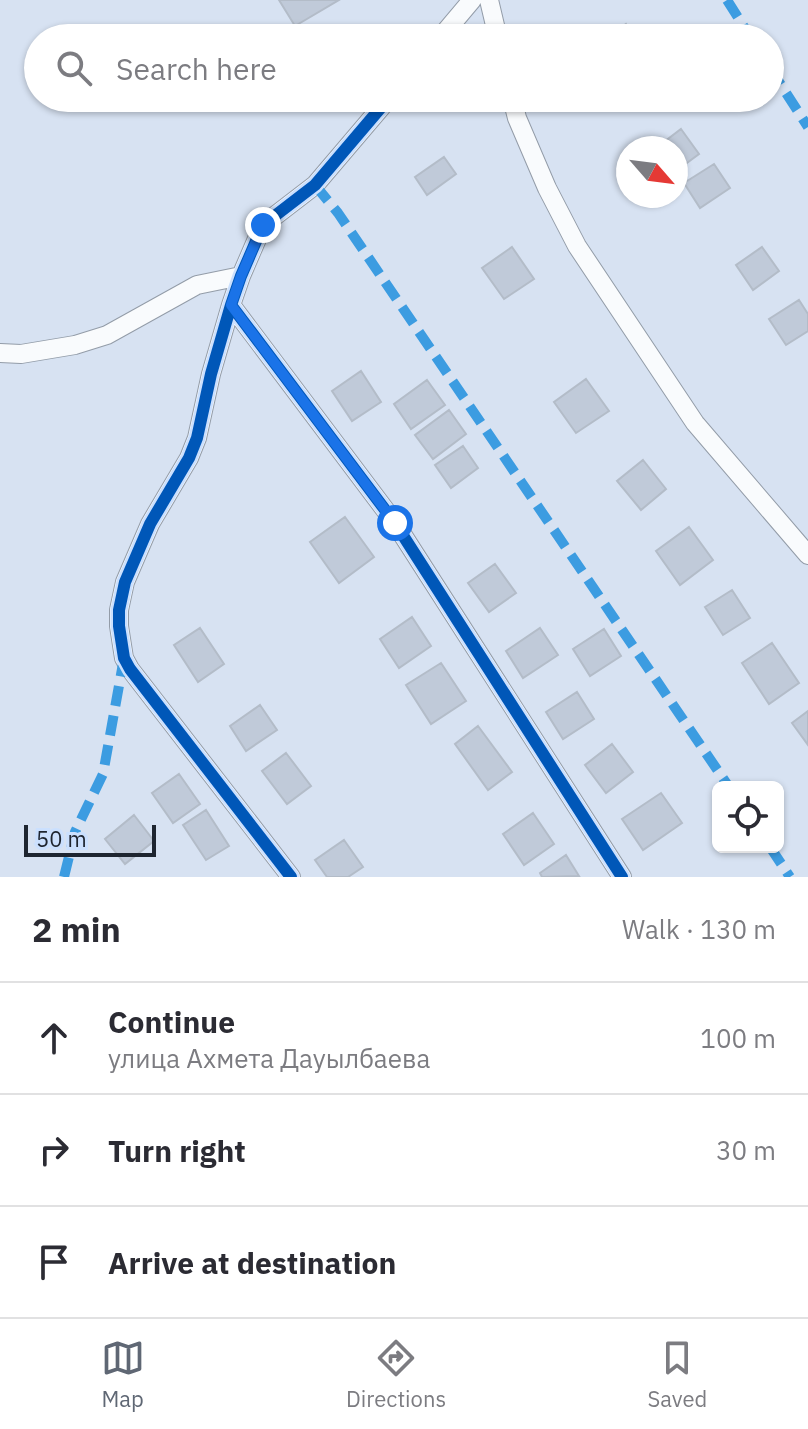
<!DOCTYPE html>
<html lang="en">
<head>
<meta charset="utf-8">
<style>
  body { margin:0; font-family:"IBM Plex Sans",sans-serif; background:#f7f7f7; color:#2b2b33 }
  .controls { position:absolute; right:24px; bottom:24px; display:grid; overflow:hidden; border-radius:12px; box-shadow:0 2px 6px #0004 }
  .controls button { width:72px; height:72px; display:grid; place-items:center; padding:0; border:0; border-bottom:2px solid #e1e1e2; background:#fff; color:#2b2b33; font:40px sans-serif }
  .compass { position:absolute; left:616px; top:136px; width:72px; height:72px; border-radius:50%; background:#fff; box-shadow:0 2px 6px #0004; rotate:118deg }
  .scale { position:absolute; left:24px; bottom:20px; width:132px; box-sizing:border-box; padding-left:8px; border:4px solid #1e2530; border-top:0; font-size:22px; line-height:28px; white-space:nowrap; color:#1e2530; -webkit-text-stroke:6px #cbe0fe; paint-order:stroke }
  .stop { position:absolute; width:24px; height:24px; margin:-18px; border:6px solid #1a73e8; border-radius:50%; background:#fff }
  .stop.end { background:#1a73e8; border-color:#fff; box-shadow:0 2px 8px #0008 }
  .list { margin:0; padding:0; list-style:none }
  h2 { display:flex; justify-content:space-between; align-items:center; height:104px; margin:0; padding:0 32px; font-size:34px }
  h2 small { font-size:26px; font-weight:400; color:#7c7c81 }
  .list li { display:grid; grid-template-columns:52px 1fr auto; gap:24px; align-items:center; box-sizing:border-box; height:112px; padding:0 32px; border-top:2px solid #e1e1e2 }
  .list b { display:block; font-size:30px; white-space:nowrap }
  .list p { margin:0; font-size:26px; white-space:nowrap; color:#7c7c81 }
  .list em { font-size:26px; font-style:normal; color:#7c7c81 }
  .icon { flex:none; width:44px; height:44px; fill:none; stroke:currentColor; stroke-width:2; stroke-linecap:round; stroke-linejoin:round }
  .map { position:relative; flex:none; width:808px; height:877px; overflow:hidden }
  .search { position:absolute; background:#fff; box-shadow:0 2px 6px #0004; left:24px; right:24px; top:24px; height:88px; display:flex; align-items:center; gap:20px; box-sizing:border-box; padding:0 28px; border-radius:44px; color:#7c7c81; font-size:30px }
  .sheet { height:440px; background:#fff }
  nav { display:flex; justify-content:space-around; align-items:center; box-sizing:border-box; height:112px; border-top:2px solid #e1e1e2; background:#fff; font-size:22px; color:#7c7c81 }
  nav a { display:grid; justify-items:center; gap:4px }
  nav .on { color:#5f6774 }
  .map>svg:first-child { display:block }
  .building { fill:#c0cad9; stroke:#b3bcc8; stroke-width:2 }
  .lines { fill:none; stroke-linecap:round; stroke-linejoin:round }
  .street-casing { stroke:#939ca8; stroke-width:20 }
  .street { stroke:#f9fbfd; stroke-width:18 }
  .quiet { stroke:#3c9ce1; stroke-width:10; stroke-dasharray:20 10; stroke-linecap:butt }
  .cycleway-casing { stroke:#cbe0fe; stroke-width:17 }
  .cycleway { stroke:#0057b8; stroke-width:12 }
  .route { stroke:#1a73e8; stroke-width:10 }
</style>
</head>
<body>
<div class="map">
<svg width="808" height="877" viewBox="0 0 808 877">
  <rect width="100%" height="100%" fill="#d7e2f2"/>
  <!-- building -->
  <path class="building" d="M279,0H339L295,26Z
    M626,24L636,38H607Z
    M626,98H648L632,108Z
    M681,129L699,154L676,171V148H656Z
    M444,157L456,174L427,195L415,177Z
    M714,164L730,188L700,208L684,183Z
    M512,247L534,279L504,299L482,268Z
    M762,247L779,271L753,290L736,265Z
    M799,300L808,314V331L786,345L769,319Z
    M361,371L381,402L352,421L332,391Z
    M586,379L609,411L576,433L554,402Z
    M427,380L445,405L411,429L394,404Z
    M449,410L466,434L433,459L415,435Z
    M463,446L478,468L451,488L435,465Z
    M643,460L666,489L641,510L617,481Z
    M345,517L374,557L339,583L310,542Z
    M689,527L713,560L680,585L656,551Z
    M495,564L516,593L489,612L468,583Z
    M732,590L750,618L723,635L705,607Z
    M412,617L431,646L399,668L380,639Z
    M200,628L224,664L198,682L174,645Z
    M540,628L558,655L523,678L506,651Z
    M604,629L621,656L590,676L573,649Z
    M772,643L799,683L769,704L742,663Z
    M441,663L466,701L431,724L406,685Z
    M577,692L594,719L563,739L546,712Z
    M260,705L277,730L246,751L230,726Z
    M808,711V745L792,723Z
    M478,726L512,772L488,790L455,744Z
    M612,744L633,772L606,793L585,765Z
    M286,753L311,786L287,804L262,771Z
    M179,774L200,804L173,823L152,793Z
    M661,793L682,823L643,850L622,819Z
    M206,810L229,846L206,860L183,825Z
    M533,813L554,844L524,865L503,834Z
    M134,815L154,841L125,864L105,839Z
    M344,840L363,867L348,877H327L315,860Z
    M566,855L579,876L542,877L540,873Z"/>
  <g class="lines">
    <!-- street casing -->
    <g class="street-casing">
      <path id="street" d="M489,0L498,38
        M440,38L472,0
        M512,98L517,118L547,188L577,246L695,423L808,555
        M231,305L395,523L622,877
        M0,353L21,354L75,345L107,335L197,285L241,276
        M291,877L130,669L124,658L119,626V610L125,582L150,524L189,458L197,438L211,374L231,305L241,276L263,225L315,185L389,98"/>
    </g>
    <!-- street -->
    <use href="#street" class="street"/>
    <!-- quiet -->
    <path class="quiet" d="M727,0L751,38
      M770,68L808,127
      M315,185L338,213L729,787
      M770,847L790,877
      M64,877L75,832L103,774L124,658"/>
    <!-- cycleway casing -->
    <g class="cycleway-casing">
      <path id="cycleway" d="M231,305L395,523L622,877
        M291,877L130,669L124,658L119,626V610L125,582L150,524L189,458L197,438L211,374L231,305L241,276L263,225L315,185L389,98"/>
    </g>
    <!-- cycleway -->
    <use href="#cycleway" class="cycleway"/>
  </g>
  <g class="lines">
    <!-- route -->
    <path class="route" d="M263,225L241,276L231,305L395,523"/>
  </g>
</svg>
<div class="controls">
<button><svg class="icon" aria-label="locate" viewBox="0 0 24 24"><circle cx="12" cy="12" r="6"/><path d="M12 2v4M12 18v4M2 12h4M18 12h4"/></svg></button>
</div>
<svg class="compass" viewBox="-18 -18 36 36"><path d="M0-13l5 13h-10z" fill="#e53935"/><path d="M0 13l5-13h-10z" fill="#7c7c81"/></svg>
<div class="scale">50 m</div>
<div class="stop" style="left:395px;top:523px"></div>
<div class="stop end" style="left:263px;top:225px"></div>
<div class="search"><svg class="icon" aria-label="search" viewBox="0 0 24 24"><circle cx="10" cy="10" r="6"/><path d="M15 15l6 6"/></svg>Search here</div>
</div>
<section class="sheet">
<h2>2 min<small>Walk · 130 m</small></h2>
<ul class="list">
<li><svg class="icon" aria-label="ahead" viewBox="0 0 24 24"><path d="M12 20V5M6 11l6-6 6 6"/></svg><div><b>Continue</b><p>улица Ахмета Дауылбаева</p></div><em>100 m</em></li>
<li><svg class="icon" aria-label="right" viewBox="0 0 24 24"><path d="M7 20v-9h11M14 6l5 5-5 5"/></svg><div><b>Turn right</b></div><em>30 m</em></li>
<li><svg class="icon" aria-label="arrive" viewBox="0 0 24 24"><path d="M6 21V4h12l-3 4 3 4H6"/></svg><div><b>Arrive at destination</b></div></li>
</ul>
</section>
<nav>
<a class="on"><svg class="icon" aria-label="map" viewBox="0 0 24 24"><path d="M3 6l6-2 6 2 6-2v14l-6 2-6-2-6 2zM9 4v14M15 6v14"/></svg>Map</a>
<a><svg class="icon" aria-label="directions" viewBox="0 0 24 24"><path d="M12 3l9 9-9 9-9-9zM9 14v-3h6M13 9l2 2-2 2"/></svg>Directions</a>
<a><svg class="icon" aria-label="saved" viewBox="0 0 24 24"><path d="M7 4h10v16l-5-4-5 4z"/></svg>Saved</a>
</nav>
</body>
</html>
